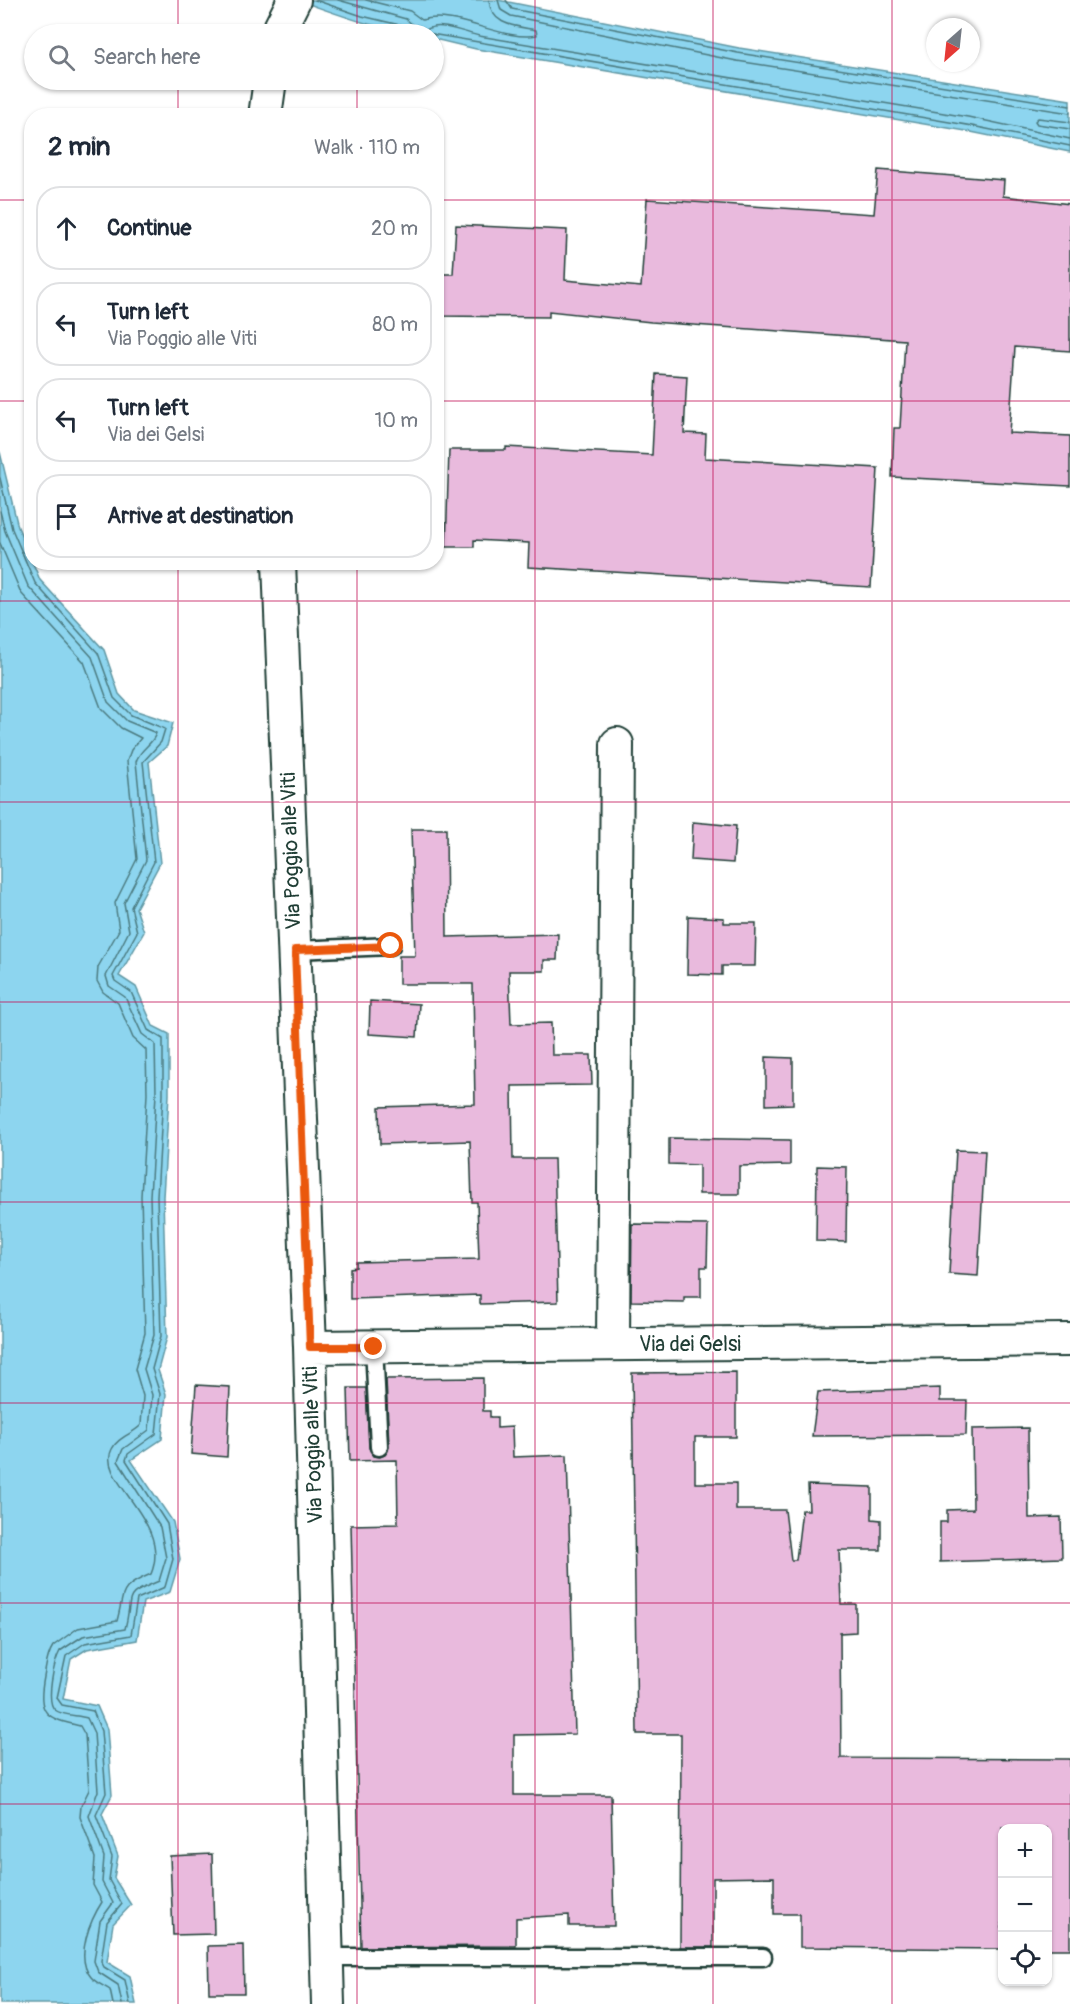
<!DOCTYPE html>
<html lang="en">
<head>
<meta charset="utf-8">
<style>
  body { margin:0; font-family:Pangolin,sans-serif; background:#f2f2f3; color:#1f2937 }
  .controls { position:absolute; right:18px; bottom:18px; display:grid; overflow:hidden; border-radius:12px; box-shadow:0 2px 4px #0004 }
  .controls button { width:54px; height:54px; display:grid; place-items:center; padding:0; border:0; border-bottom:2px solid #e0e1e3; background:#fff; color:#1f2937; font:30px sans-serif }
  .compass { position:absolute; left:926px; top:18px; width:54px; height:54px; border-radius:50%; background:#fff; box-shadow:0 2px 4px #0004; rotate:207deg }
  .stop { position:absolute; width:18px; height:18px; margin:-14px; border:4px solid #ea580c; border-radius:50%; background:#fff }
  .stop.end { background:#ea580c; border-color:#fff; box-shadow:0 2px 6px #0008 }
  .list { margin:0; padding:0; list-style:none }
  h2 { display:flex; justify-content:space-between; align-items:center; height:78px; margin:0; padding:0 24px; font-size:26px }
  h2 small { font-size:20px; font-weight:400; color:#747a83 }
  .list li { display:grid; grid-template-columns:39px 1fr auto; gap:18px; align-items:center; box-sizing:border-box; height:84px; margin:0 12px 12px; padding:0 12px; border:2px solid #e0e1e3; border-radius:24px }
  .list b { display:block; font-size:22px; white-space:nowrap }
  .list p { margin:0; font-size:20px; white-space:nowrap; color:#747a83 }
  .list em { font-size:20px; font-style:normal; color:#747a83 }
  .icon { flex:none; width:33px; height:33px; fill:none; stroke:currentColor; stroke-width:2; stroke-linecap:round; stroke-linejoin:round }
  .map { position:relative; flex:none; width:1070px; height:2004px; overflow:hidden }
  .search { position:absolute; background:#fff; box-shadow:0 2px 4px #0004; left:24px; top:24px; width:420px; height:66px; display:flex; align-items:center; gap:15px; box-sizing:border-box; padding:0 21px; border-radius:33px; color:#747a83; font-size:22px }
  .panel { position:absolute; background:#fff; box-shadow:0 2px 4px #0004; left:24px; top:108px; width:420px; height:462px; border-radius:24px }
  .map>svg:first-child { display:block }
  .water { fill:#8dd5ef; stroke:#6198a4; stroke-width:1.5 }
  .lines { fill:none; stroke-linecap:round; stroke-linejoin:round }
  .shore { stroke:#4b7a7f; stroke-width:1.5 }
  .building { fill:#e9badd; stroke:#1f3d34; stroke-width:1.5 }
  .service-casing { stroke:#1f3d34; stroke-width:21 }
  .minor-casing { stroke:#1f3d34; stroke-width:36 }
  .service { stroke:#fff; stroke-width:16 }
  .minor { stroke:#fff; stroke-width:32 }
  .route { stroke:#ea580c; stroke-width:8 }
  .grid { fill:none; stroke:#c2185b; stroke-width:1.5; stroke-opacity:0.55 }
  .labels { text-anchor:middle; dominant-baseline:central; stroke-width:4.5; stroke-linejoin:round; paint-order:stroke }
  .street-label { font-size:21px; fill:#1f3d34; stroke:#fff }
</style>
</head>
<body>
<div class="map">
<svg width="1070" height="2004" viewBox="0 0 1070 2004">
  <rect width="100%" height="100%" fill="#fff"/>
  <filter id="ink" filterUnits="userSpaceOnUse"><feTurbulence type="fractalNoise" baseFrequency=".0167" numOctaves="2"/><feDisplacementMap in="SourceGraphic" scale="12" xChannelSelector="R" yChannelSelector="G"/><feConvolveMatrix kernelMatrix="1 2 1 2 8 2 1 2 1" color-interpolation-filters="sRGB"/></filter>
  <g filter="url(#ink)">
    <!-- water -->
    <path class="water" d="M297,0H498L739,48L1070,100V152L966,131L476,49L434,39V34C386,34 341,15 297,0Z
      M0,452L18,527L40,580L104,650L119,694L134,710L173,723L167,746L149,762L160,863L136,908L144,932L119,976L136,987L153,1026L169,1034V1095L163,1197L167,1337L158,1370L166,1394L162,1439L131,1460L173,1522L180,1559L170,1592L143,1602L137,1640L87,1649L71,1659L63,1699L97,1706L107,1729L112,1795L102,1814L118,1856L114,1878L131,1905L113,1924L107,1962L130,1976L136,2004H0Z"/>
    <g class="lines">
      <!-- shore -->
      <path class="shore" d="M315,0L362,16L404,26L408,34
        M338,0L406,19L414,26L416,34
        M366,0L410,11L422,20C455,10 504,42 537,35L536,30C516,26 491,26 489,0
        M498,0L501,10L511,16L737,61L1070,113
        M506,0L512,9L738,53L1070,106
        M422,34C433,18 462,32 479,36L968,117L1070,139
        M431,34L967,125L1070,146
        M1070,122L1038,118L1035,121L1037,124L1070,129
        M0,478L12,529L35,583L98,653L114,698L131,715L165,729L161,742L143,762L154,862L131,907L137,932L113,976L115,981L131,992L148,1030L163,1039V1095L157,1196L161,1336L152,1369L160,1394L156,1434L128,1454L126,1460L167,1524L173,1559L165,1587L137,1599L131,1635L85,1643L66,1656L57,1698L62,1705L93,1711L101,1731L106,1793L96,1815L112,1857L109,1880L122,1904L107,1922L101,1961L104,1967L125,1980L130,2004
        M0,511L5,531L28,586L92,657L108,702L127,721L156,733C153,745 139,749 136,762L146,860L124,903L129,931L106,976L109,986L125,997L142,1034L155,1044L156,1094L150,1196L154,1335L144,1369L152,1395L149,1430L123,1449L118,1461L160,1527L166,1558L159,1581C121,1597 134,1593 125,1629L83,1636L60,1651C54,1662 45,1702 55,1710C63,1716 78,1715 87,1718L94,1733L98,1791L89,1816L104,1857L102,1882L113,1903L100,1921L94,1961L98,1972L118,1985L122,2004
        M0,543L21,593L84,662L101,708L121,728L141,738L131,750L127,761L137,859L115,903L119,930L98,967L97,981L103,992L118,1003L133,1038L146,1050L147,1094L141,1196L145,1333L135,1369L143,1396L141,1425C133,1434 118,1437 112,1449C95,1480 173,1521 151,1574C118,1588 125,1591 117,1621L78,1628L53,1646C47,1655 46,1666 44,1677C37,1715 46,1718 80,1726L85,1735L89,1790L81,1806L80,1817L95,1858L93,1885L102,1902C91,1919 74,1957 91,1977C96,1983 104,1986 110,1990L113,2004"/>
    </g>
    <!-- building -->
    <path class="building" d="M878,170L1004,180L1003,196L1070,204V351L1015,347L1009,433L1070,436V486L892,477L894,428H900L905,340L651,322L549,311V317L436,316V274H453L456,225L567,230L565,280L641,287L647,199L874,214Z
      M656,374L687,376L684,433L706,434L705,458L878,468L871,587L528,567L529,543L474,540V547H446L449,450H506V447L652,455Z
      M693,822L736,826L733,863L691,860Z
      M411,829H446L447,937L558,934L557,960H544V971H509L511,1024L551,1023L552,1055H591L592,1085L512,1086L513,1159H554L558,1302L480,1304V1295L350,1299V1268L356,1267V1262L479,1259L477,1202H472L470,1141L380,1144L379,1107L475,1104L473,984H399V956H415Z
      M688,916L724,918V923H756L755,966H722V975L687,974Z
      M370,1001L419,1004L417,1037L369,1034Z
      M766,1057L793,1058V1104L766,1105Z
      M669,1138L790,1140V1165L739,1166V1194H699V1165L669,1164Z
      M956,1150L985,1151L978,1276L949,1274Z
      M817,1166L847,1167L846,1242L816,1241Z
      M632,1224L708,1225L707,1267H701V1297H684V1302L631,1301Z
      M736,1372V1437H695V1483H736V1510H785L791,1560H796L802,1510H809L808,1485L872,1487V1519L881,1520V1550H839L841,1604H856V1632L840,1633L841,1758L1070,1759V1949H1047V1828H1002V1949L800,1947V1914H774V1877L713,1878V1947H680L681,1734H637L632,1373Z
      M483,1378V1411H490V1417H497V1428L512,1427L513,1457L567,1455L575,1734L514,1735V1795H611L614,1926H569V1915L516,1918V1946L361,1947L351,1525L398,1524L397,1460L350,1461L348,1388H366L369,1448L374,1456L380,1457L385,1455L389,1447L386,1379Z
      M196,1385L230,1387L227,1457L191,1454Z
      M940,1388V1401H967L966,1435L812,1436L818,1392Z
      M1028,1428L1029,1518L1061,1517L1062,1558L940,1562V1522H947V1510L973,1509L972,1429Z
      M212,1854L214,1934L173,1935L170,1856Z
      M243,1945L244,1993H209L208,1946Z"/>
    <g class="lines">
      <!-- service casing -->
      <g class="service-casing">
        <path id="service" d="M295,950L391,946
          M374,1346L379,1447
          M327,1957H763"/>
      </g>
      <!-- minor casing -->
      <g class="minor-casing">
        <path id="minor" d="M277,34L294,0
          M265,116L270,80
          M279,562L310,1347L328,2004
          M613,1343L617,744
          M310,1347L1070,1340"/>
      </g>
      <!-- service -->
      <use href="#service" class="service"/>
      <!-- minor -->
      <use href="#minor" class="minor"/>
    </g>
  </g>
  <g class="lines" filter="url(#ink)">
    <!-- route -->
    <path class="route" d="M374,1347H310L295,950L391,946"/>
  </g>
  <!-- grid -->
  <path class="grid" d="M178,0V34M357,0V34M535,0V2004M713,0V2004M892,0V2004M178,80V116M357,80V116M0,200H32M436,200H1070M0,401H32M436,401H1070M178,562V2004M357,562V2004M0,601H1070M0,802H1070M0,1002H1070M0,1202H1070M0,1403H1070M0,1603H1070M0,1804H1070"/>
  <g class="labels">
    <!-- street labels -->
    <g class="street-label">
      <text transform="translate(291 851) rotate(-92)">Via Poggio alle Viti</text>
      <text x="690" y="1344">Via dei Gelsi</text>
      <text transform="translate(313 1445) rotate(-92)">Via Poggio alle Viti</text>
    </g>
  </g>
</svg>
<div class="controls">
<button>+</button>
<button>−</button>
<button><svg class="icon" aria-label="locate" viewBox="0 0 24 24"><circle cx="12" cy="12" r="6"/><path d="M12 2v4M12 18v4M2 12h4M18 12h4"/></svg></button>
</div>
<svg class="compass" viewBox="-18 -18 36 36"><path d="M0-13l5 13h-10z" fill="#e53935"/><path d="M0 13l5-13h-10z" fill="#747a83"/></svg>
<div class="stop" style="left:391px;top:946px"></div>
<div class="stop end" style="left:374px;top:1347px"></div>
<div class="search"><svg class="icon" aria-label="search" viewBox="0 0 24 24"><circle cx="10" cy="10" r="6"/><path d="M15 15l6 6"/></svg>Search here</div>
<section class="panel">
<h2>2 min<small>Walk · 110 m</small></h2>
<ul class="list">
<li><svg class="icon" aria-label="ahead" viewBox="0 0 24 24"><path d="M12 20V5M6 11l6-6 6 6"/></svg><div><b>Continue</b></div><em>20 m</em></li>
<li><svg class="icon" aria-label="left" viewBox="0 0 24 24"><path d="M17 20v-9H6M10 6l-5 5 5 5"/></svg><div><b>Turn left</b><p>Via Poggio alle Viti</p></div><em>80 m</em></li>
<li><svg class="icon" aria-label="left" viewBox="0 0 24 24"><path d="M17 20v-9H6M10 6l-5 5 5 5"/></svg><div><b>Turn left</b><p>Via dei Gelsi</p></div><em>10 m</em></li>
<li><svg class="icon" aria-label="arrive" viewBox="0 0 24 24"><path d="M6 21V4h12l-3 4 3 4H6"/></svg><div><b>Arrive at destination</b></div></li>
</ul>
</section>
</div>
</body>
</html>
